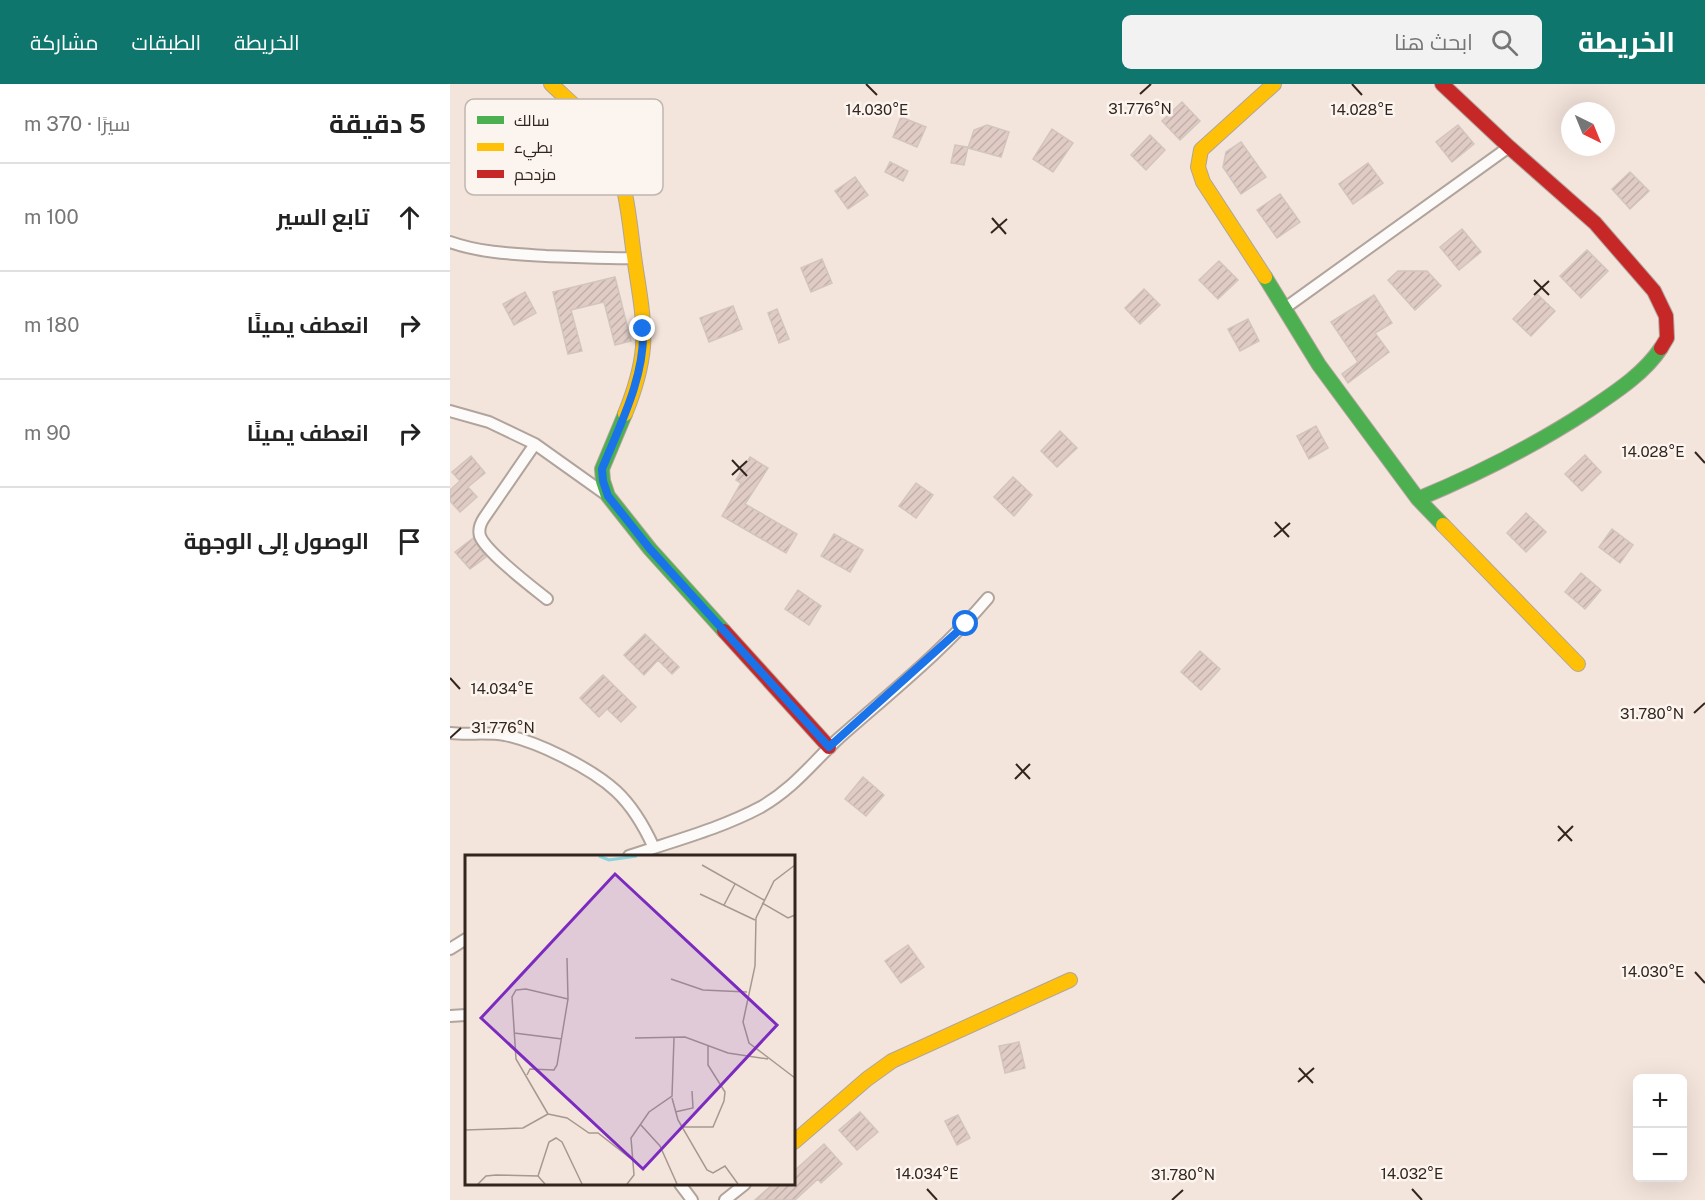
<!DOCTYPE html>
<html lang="ar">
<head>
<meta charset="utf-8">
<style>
  body { margin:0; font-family:"Public Sans",Cairo,sans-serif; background:#f2f2f2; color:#222; direction:rtl }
  .controls { position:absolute; right:18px; bottom:18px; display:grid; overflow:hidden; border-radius:9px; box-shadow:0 6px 24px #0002 }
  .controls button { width:54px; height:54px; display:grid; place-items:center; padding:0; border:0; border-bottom:2px solid #e0e0e0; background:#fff; color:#222; font:30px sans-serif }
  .compass { position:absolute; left:1111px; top:18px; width:54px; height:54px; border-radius:50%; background:#fff; box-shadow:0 6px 24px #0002; rotate:137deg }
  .stop { position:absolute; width:18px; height:18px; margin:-14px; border:4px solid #1a73e8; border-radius:50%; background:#fff }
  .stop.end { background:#1a73e8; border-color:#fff; box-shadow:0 2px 6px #0008 }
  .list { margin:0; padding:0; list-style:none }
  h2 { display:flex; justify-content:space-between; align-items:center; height:78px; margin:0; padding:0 24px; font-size:26px }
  h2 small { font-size:20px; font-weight:400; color:#767676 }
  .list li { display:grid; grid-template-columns:39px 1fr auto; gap:18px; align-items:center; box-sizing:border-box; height:108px; padding:0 24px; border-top:2px solid #e0e0e0 }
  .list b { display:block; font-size:22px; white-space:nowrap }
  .list em { font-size:20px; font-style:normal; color:#767676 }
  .icon { flex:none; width:33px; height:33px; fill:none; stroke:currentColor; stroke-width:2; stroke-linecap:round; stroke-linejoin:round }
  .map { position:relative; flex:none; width:1255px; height:1116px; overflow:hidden; direction:ltr }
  header { display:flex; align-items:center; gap:36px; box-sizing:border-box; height:84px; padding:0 30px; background:#0f766e; color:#fff }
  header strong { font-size:28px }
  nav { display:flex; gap:33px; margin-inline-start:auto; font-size:21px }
  .search { width:420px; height:54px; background:#f2f2f2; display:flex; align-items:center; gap:15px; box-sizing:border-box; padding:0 21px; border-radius:9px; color:#767676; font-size:22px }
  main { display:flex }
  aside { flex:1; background:#fff }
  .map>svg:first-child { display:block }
  .building { fill:url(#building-hatch); stroke:#d2c4be; stroke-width:1.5 }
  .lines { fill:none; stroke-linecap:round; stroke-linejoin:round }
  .street-casing { stroke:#b0a49c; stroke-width:14 }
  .fast-casing { stroke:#b0a49c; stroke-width:16 }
  .slow-casing { stroke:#b0a49c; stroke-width:16 }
  .jam-casing { stroke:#b0a49c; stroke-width:16 }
  .street { stroke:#fdfbfa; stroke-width:10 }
  .fast { stroke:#4caf50; stroke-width:14 }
  .slow { stroke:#ffc107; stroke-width:14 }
  .jam { stroke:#c62828; stroke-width:14 }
  .route { stroke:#1a73e8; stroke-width:8 }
  .ticks { fill:none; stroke:#32251d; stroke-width:2 }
  .inset-river { fill:none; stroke:#87d4dd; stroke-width:3 }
  .inset-road { fill:none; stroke:#a69890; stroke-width:1.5 }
  .view { fill:#7b2cbf; fill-opacity:0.15; stroke:#7b2cbf; stroke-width:3 }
  .inset-edge { fill:none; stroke:#32251d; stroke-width:3 }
  .key { fill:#fbf4ef; stroke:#bfb6b0; stroke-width:1.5 }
  .key-label { font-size:16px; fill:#32251d }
  .ticks-label { font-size:15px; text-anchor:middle; fill:#32251d; stroke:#fbf4ef; stroke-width:5; stroke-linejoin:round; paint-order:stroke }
</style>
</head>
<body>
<header>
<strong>الخريطة</strong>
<div class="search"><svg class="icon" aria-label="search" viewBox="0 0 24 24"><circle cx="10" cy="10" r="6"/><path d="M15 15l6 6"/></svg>ابحث هنا</div>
<nav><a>الخريطة</a><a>الطبقات</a><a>مشاركة</a></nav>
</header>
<main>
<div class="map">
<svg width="1255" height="1116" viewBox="0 0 1255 1116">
  <defs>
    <pattern id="building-hatch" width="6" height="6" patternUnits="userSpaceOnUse" patternTransform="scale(1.5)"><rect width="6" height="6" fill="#e0ccc5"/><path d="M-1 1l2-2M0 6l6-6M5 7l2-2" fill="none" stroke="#c1afa9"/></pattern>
  </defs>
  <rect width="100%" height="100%" fill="#f4e5dc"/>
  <!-- building -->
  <path class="building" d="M732,18L750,37L730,56L712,37Z
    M451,33L476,43L467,63L443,53Z
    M537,41L559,48L551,73L518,64L524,46Z
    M1008,41L1024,60L1002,78L986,58Z
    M602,45L623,59L603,88L583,75Z
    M700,51L715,66L696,86L681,71Z
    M791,58L816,93L791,110L773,83L776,68Z
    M505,61L518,63L514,81L501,79Z
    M440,78L458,87L453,97L435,88Z
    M918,79L933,99L903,120L889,100Z
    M1180,88L1199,107L1180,125L1162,105Z
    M405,93L418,111L398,125L385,107Z
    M830,110L850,138L827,154L807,126Z
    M1012,145L1031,168L1009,186L990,163Z
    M1137,166L1158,187L1131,214L1110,192Z
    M372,175L382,199L361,208L351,184Z
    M769,177L788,196L768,215L749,196Z
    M948,187H977L991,202L965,226L938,196Z
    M165,193L181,257L165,261L154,218L121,226L132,267L118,270L103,208Z
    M694,205L710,221L690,240L675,224Z
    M75,208L86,229L64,241L53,220Z
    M1087,210L1105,227L1081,252L1063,235Z
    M924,211L942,239L925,249L939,268L898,299L892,290L908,278L881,238Z
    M283,222L292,245L259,258L250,234Z
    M327,225L339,255L329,259L318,229Z
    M798,235L809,257L790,267L778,245Z
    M866,342L878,364L859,375L847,352Z
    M610,347L627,364L607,383L591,367Z
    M1135,371L1151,388L1132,407L1115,390Z
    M21,372L35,389L18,403L27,413L10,428L0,417V406L10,397L2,388Z
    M300,373L318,384L295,420L347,450L336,469L272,432L291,399L286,396Z
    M563,393L582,411L564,432L544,413Z
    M466,399L483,411L466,434L449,422Z
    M1076,429L1096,448L1076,468L1057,449Z
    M1162,445L1183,461L1170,479L1149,463Z
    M384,450L413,466L400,488L371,472Z
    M23,454L36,473L20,485L5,468Z
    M1131,489L1151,506L1135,525L1115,508Z
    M348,506L371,522L359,541L335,525Z
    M195,550L229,583L222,590L208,576L194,591L174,571Z
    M750,567L770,585L751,606L731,588Z
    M153,591L186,623L171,638L157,625L149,633L130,614Z
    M413,693L434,711L416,732L395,715Z
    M458,861L474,883L451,899L435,877Z
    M569,958L575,984L555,989L549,962Z
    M410,1028L428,1048L407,1066L389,1046Z
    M508,1031L520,1054L507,1061L495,1037Z
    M374,1060L392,1080L371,1099L368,1095L345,1116H305L323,1100H344V1087Z"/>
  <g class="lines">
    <!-- street casing -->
    <g class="street-casing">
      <path id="street" d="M0,158C31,169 64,170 96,172C125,173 154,175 184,174
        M835,224L1059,63
        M0,327L39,338L85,360L158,412
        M85,360L34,434C30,440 28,445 30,452C36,468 82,503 97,515
        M0,649C18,651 37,648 55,651C88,658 141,684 166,707C181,721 195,744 204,764
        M179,772C223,757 270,745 311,723C345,703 361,680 389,654C440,609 494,566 538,514
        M0,865L16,855
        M0,932L16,931
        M230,1100L242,1116
        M275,1116L295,1100"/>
    </g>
    <!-- fast casing -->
    <g class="fast-casing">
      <path id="fast" d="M815,193L869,281L968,415L993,441
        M175,330L152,385L153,397L158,412L200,465L274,547
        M968,415C1028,390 1084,362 1139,326C1164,309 1194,290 1211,264"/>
    </g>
    <!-- slow casing -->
    <g class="slow-casing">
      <path id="slow" d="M101,0C122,20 146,38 159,64C177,97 179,136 184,172C188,202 195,232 193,263C191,286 184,308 175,330
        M815,193L753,98L748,83L751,66L824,0
        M993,441L1128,580
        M344,1058L417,995L442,977L620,896"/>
    </g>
    <!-- jam casing -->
    <g class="jam-casing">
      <path id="jam" d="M992,0L1059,63L1145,139L1204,207L1216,232L1217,254L1211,264
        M274,547L379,663"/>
    </g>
    <!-- street -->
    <use href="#street" class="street"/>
    <!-- fast -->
    <use href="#fast" class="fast"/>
    <!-- slow -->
    <use href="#slow" class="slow"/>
    <!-- jam -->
    <use href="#jam" class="jam"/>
  </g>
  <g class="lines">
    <!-- route -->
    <path class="route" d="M193,245C195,293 170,341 152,385L153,397L158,412L200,465L379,663L516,540"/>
  </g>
  <!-- ticks -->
  <path class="ticks" d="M416,0L427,11M902,0L912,11M690,10L701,0M542,134L556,150M541,149L557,135M1084,196L1099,211M1084,211L1099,197M1245,368L1255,379M282,376L297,392M282,391L297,377M825,438L839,453M824,453L840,439M0,594L10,605M1244,629L1255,619M0,654L11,644M566,680L580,695M565,695L580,680M1108,742L1122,757M1108,757L1123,742M1245,888L1255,899M849,984L863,999M848,998L864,984M477,1105L487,1116M962,1105L972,1116M722,1116L733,1106"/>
  <!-- overview -->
  <g transform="translate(15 771)">
    <rect width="330" height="330" fill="#f4e5dc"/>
    <path class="inset-river" d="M134,1L144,5L172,1"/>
    <path class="inset-road" d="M237,10L299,45M330,10L309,26L291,63L290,111L278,167L284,188L330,223M235,39L290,65M297,48L323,63L330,60M259,50L270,29M206,124L238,135L282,137M49,178L97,184M170,183L220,182L263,198L303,204M62,220L65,214L89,215L92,210L103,144L102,103M207,243L213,265L242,315L248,318L260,311L273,329M210,257L228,253L227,236M83,259L51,204L47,142L51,135L61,134L103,144M83,259L102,263L124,278H133L165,303M175,269L195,291L212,329M217,272H248L259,246L260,237L243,210V191M0,275L58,273L83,259M73,321L84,287L91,283L97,287L117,329M13,329L21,321L31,320L73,321L80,329M162,329L169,320L166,283L184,257L207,241L209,183"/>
    <path class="view" d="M150,19L312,170L178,314L16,163Z"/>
    <rect width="330" height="330" class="inset-edge"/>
  </g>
  <!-- legend -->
  <rect x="15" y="15" width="198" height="96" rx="9" class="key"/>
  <rect x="27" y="32" width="27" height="8" fill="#4caf50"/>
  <rect x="27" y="59" width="27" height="8" fill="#ffc107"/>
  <rect x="27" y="86" width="27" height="8" fill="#c62828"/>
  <g class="key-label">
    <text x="64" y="42">سالك</text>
    <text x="64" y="69">بطيء</text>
    <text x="64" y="96">مزدحم</text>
  </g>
  <g class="ticks-label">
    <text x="690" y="30">31.776°N</text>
    <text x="427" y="31">14.030°E</text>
    <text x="912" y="31">14.028°E</text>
    <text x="1203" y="373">14.028°E</text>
    <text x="52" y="610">14.034°E</text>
    <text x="1202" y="635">31.780°N</text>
    <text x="53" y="649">31.776°N</text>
    <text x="1203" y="893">14.030°E</text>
    <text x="477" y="1095">14.034°E</text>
    <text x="962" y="1095">14.032°E</text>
    <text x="733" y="1096">31.780°N</text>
  </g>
</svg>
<div class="controls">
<button>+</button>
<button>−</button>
</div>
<svg class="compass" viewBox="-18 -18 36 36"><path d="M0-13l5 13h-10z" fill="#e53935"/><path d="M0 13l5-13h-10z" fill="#767676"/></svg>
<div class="stop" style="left:516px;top:540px"></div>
<div class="stop end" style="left:193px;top:245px"></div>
</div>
<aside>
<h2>5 دقيقة<small>سيرًا · 370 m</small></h2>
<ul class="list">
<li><svg class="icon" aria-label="ahead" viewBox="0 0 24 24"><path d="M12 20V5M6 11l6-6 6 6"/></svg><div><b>تابع السير</b></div><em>100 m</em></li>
<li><svg class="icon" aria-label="right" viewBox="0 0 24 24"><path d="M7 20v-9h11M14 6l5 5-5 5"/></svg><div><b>انعطف يمينًا</b></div><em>180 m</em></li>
<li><svg class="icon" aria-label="right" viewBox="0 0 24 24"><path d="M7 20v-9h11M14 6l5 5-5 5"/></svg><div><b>انعطف يمينًا</b></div><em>90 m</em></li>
<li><svg class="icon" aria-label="arrive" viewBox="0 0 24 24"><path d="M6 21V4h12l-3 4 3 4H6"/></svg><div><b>الوصول إلى الوجهة</b></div></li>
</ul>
</aside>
</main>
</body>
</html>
